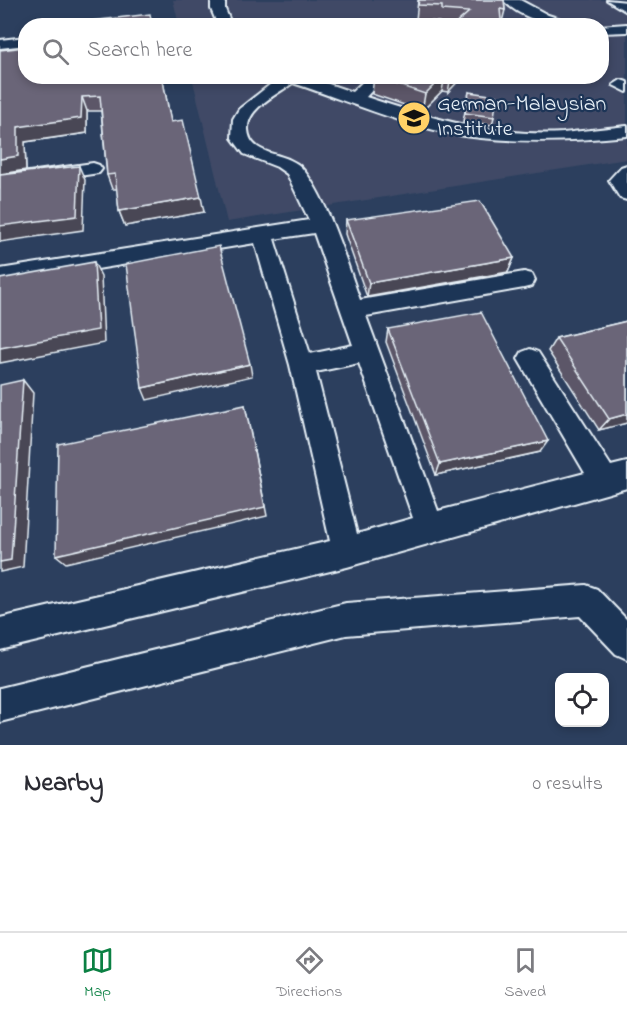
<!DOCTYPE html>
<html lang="en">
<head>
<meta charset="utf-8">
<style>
  body { margin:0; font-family:"Indie Flower",sans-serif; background:#f7f7f7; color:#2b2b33 }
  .controls { position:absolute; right:18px; bottom:18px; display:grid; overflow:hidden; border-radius:12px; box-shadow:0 3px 9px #0003 }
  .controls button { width:54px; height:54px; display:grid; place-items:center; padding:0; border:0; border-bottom:2px solid #e1e1e2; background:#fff; color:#2b2b33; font:30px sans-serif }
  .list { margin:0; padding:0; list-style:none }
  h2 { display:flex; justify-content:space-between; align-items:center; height:78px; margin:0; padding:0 24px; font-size:26px }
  h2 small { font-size:20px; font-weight:400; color:#7c7c81 }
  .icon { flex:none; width:33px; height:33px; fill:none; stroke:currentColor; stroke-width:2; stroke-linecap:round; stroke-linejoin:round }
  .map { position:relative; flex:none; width:627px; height:745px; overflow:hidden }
  .search { position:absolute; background:#fff; box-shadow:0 3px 9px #0003; left:18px; right:18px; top:18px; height:66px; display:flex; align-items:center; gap:15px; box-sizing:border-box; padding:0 21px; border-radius:24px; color:#7c7c81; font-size:22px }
  .sheet { height:186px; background:#fff }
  nav { display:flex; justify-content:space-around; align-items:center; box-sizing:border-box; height:84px; border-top:2px solid #e1e1e2; background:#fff; font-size:16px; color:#7c7c81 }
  nav a { display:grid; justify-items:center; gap:3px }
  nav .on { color:#0b8043 }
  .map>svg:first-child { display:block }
  .built { fill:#3f4a66 }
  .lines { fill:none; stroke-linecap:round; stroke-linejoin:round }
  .minor-casing { stroke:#e8f1f8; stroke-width:4 }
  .minor { fill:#1d3557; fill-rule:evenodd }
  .wall { fill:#5b5767; stroke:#e8f1f8; stroke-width:1.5 }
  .shaded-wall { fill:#4a4754; stroke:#e8f1f8; stroke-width:1.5 }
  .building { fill:#6a6578; stroke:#e8f1f8; stroke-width:1.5 }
  .labels { text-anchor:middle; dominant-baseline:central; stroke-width:4.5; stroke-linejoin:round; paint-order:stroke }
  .far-poi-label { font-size:22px; fill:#e8f1f8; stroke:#1d3557; text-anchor:start }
</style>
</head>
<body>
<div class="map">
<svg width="627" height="745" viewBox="0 0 627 745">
  <rect width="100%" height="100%" fill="#2c3f5e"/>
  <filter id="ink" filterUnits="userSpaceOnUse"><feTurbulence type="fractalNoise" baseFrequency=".0167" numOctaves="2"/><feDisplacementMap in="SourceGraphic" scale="12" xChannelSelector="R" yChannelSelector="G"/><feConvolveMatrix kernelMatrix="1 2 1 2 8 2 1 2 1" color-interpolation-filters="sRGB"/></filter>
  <g filter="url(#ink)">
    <!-- built -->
    <path class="built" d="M173,0H627V159L227,222L192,77L602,76V26L179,25Z"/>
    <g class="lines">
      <!-- minor casing -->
      <g class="minor-casing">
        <path id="minor" d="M211,0H225V9L232,26H218L211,9Z
          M503,0H520L548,15L582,26C554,26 523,21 503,0Z
          M607,0L627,2V12Z
          M627,24V32L602,33V26H599Z
          M26,37V45L0,48V40Z
          M281,76H305L352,92L369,76H385L366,97C429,118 495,137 563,133C584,131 606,128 627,126V136C578,141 531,143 481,138C417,132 354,103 293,83C278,94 246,108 248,130C250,157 285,151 301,167C326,194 347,264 360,300L524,272L532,274L535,280L532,286L524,288L366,316L438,511L585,473L518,359L522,352L530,349L538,352L611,466L627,462V488L347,567L0,650V618L330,541L290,365L255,243L0,285V269L309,220L287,174L277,167L244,154L232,138L233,119L239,109ZM314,233L353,345L310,354L274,239ZM359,363L413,518L357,534L316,372Z
          M621,80L627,82V92L613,85Z
          M93,163L99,165L102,169L99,173L0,188V176Z
          M627,165V200L620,198L609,180L621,167Z
          M586,585L597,589L627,620V659L616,654L580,616L346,635L0,722V688L346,603Z"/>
      </g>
      <!-- minor -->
      <use href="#minor" class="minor"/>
    </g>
    <!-- wall -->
    <path class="wall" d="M418,0H504L505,10L501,26H439V22L416,20Z
      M0,50L162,76L171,122L204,212L125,226L119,211L117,189H112L107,175L101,111H87V133L25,142L26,170L0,174Z
      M374,76H463L448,92L442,91L422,111L372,94Z
      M469,92L494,117L492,125L463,121Z
      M346,220L514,258L508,272L367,297L345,234Z
      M627,321V423L599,430L548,351L556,338Z
      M388,329L540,452L436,475L386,342Z"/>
    <!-- shaded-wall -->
    <path class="shaded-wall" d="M443,76H445L442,91L422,111L425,94Z
      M451,76H463L448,92Z
      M82,97L87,111V133L25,142L26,170L0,174V159L18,127Z
      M79,166L85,180L83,230L0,242V226Z
      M201,197L204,212L125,226L119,211Z
      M514,258L508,272L367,297L369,283Z
      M94,262L101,276L104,343L0,363V348Z
      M250,364L252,376L147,400L142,388Z
      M23,380L33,393L23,567L0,572V562Z
      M245,405L267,516L66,563L56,555Z
      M627,414V423L599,430L609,419Z
      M548,441L540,452L436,475L440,464Z"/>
    <!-- building -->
    <path class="building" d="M419,0H504L505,10L500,9L501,20L495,26H453L469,12L442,10V6L418,5Z
      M150,14L152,26H91V21Z
      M26,47V76H162L171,122L183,120L201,197L119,211L115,174L107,175L100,96L82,97L81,118L18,127V156L0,159V50Z
      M374,76H443L425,94L374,77Z
      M469,92L497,96L494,117L465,113Z
      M79,166L77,216L0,226V175Z
      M480,201L514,258L369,283L346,220Z
      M219,246L250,364L142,388L126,264Z
      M94,262L98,330L0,348V279Z
      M481,312L548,441L440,464L388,329Z
      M627,321V414L609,419L556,338Z
      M23,380L11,560L0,562V385Z
      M245,405L265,507L56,555L58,444Z"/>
  </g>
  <!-- icons -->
  <defs>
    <g id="university-disc" transform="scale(1.725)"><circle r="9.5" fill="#ffd166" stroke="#1d3557"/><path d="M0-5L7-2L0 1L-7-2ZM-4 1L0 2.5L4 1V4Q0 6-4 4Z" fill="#111"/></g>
  </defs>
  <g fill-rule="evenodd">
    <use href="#university-disc" x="414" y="118"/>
  </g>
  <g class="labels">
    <!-- far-poi labels -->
    <g class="far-poi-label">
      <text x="437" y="105">German-Malaysian<tspan x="437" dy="25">Institute</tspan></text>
    </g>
  </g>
</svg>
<div class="controls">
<button><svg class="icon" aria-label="locate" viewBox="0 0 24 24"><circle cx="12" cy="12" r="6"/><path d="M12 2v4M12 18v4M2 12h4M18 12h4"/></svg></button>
</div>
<div class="search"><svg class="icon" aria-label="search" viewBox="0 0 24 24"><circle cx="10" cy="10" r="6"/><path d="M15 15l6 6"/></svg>Search here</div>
</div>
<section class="sheet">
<h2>Nearby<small>0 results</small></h2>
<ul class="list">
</ul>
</section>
<nav>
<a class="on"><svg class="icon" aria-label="map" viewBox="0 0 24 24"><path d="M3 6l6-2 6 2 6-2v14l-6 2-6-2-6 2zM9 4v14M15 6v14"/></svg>Map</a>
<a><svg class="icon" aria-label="directions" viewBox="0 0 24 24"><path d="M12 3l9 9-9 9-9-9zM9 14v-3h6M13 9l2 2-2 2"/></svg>Directions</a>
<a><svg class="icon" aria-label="saved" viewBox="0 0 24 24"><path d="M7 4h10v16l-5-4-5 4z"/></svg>Saved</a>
</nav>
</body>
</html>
